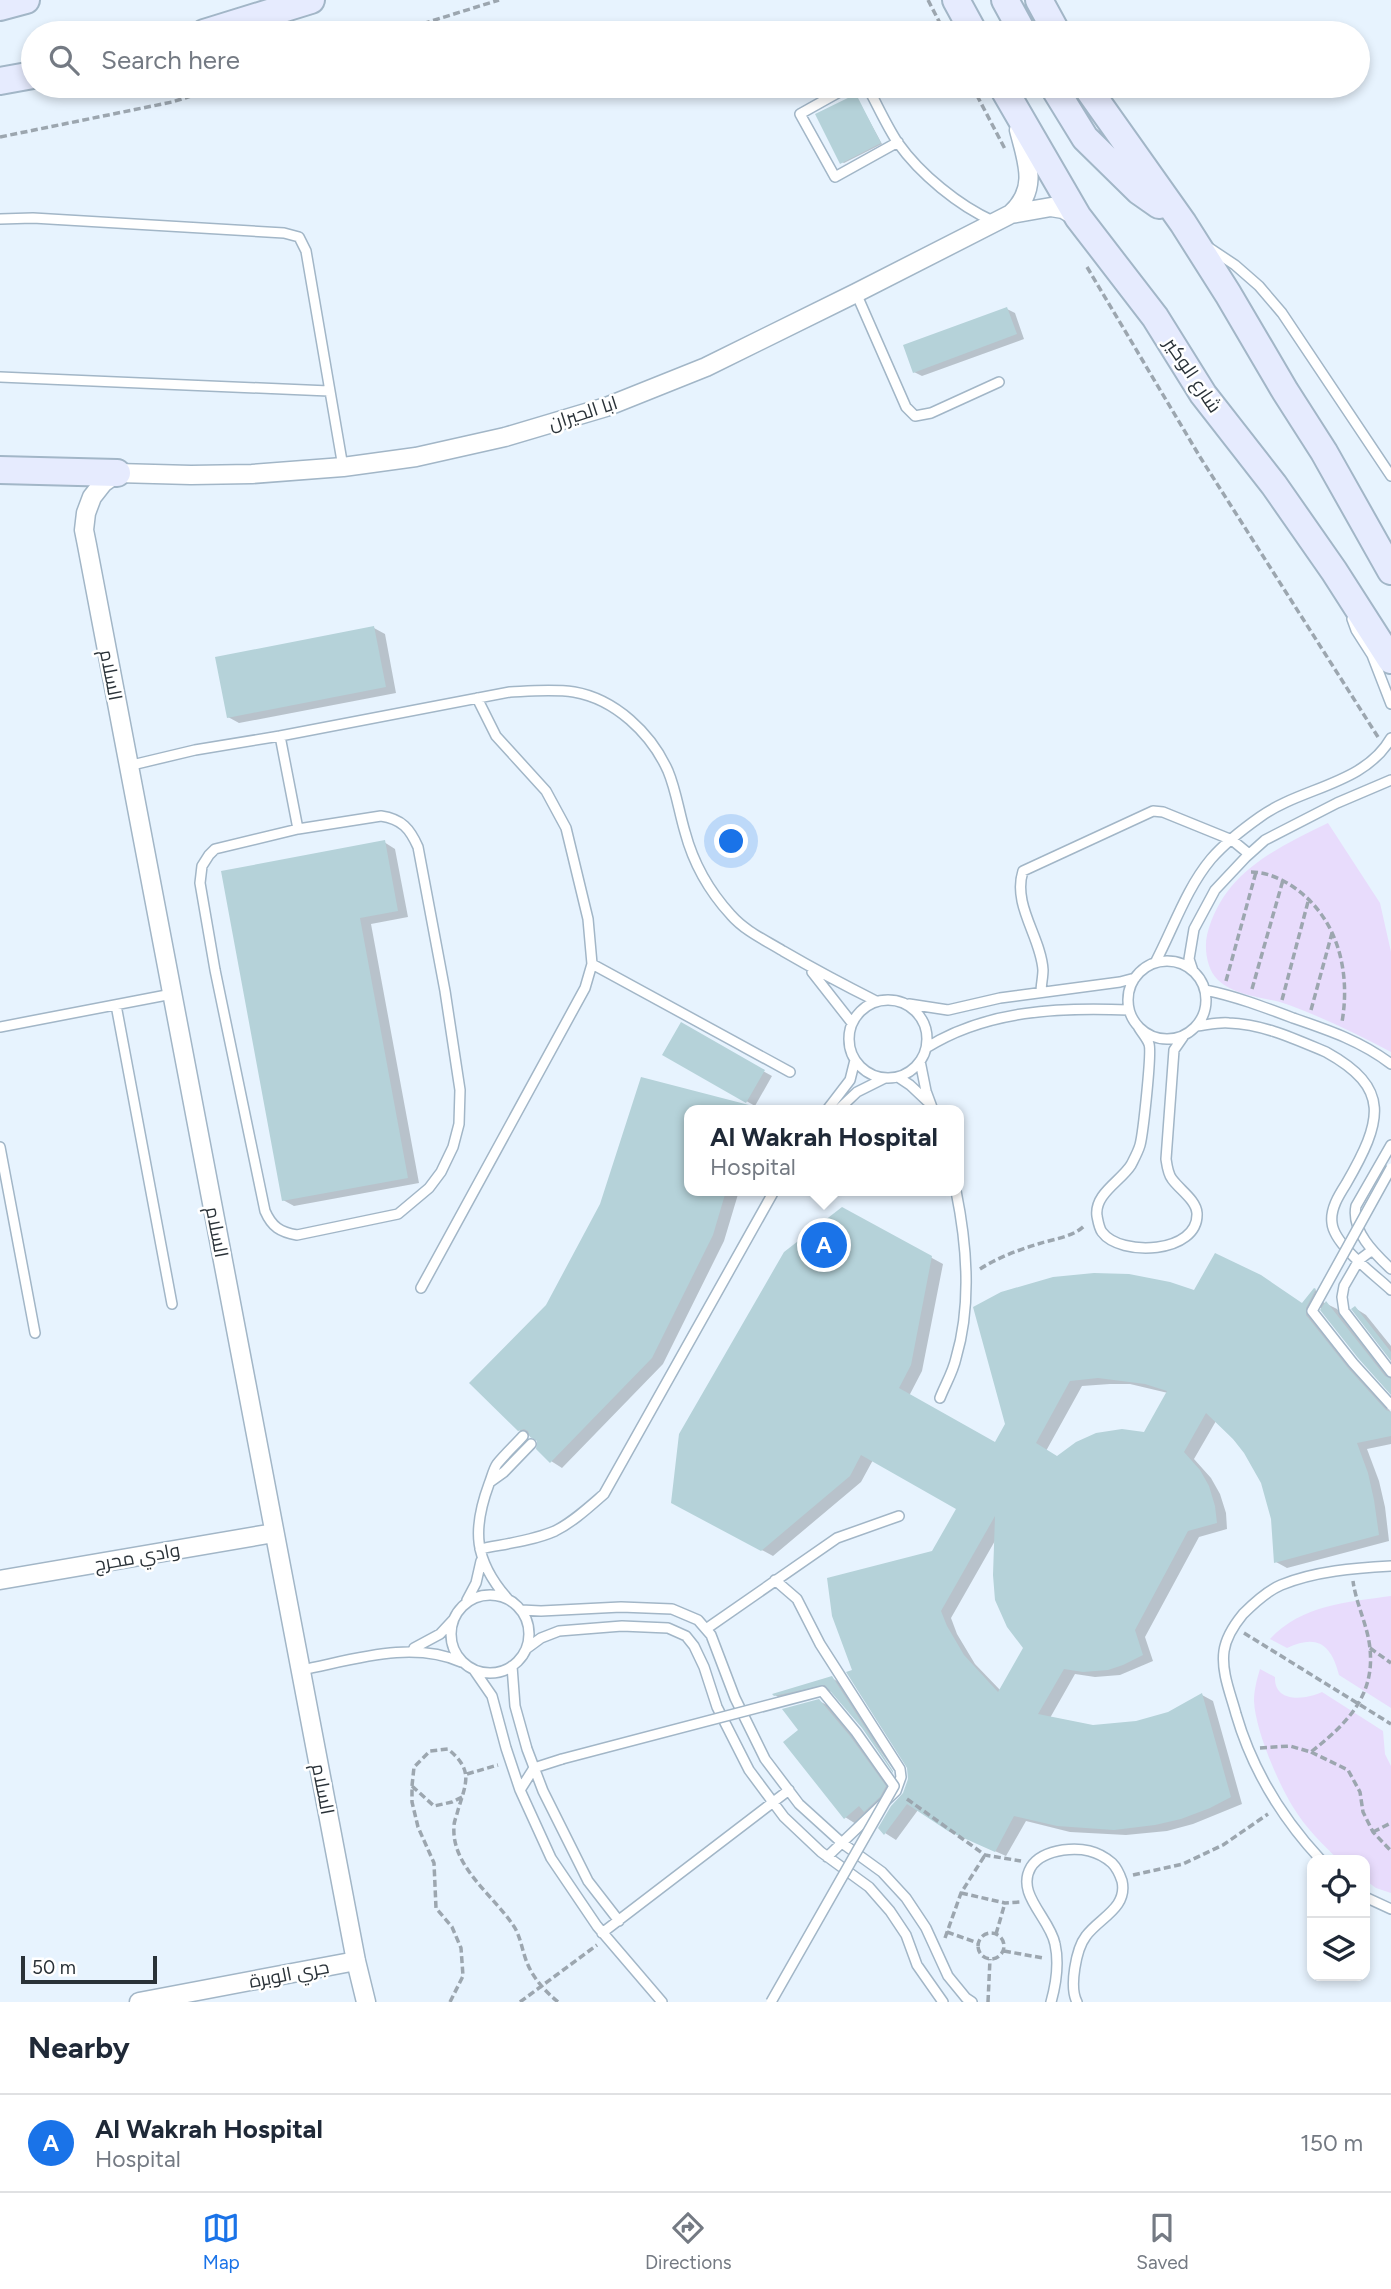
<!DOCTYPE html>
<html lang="en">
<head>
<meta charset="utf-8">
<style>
  body { margin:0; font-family:Figtree,Cairo,sans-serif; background:#f6f6f7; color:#1f2937 }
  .controls { position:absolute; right:21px; bottom:21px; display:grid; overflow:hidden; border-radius:14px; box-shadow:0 4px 10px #0003 }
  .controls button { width:63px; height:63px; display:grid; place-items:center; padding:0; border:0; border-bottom:2px solid #e0e1e3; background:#fff; color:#1f2937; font:35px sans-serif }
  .scale { position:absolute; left:21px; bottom:18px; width:136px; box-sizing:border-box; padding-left:7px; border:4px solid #2a3238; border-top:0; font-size:19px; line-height:24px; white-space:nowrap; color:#2a3238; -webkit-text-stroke:5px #fff; paint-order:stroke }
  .you { position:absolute; left:732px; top:842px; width:24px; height:24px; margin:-18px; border:5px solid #fff; border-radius:50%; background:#1a73e8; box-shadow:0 0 0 10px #1a73e833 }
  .badge { display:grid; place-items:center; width:46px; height:46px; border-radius:50%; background:#1a73e8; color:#fff; font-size:23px; font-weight:700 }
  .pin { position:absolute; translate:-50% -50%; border:4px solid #fff; box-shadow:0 2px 7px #0006 }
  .popup { position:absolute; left:684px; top:1105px; width:280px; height:91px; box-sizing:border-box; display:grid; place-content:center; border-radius:14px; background:#fff; filter:drop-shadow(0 2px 5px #0005); font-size:23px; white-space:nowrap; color:#747a83 }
  .popup b { font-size:26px; color:#1f2937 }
  .popup::after { content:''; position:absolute; left:50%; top:100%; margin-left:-14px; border:14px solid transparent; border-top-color:#fff }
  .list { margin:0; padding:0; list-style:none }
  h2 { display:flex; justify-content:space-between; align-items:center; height:91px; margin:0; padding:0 28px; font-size:30px }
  h2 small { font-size:23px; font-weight:400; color:#747a83 }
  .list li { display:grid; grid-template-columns:46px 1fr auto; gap:21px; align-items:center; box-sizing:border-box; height:98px; padding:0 28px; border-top:2px solid #e0e1e3 }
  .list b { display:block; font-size:26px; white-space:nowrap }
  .list p { margin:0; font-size:23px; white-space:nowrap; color:#747a83 }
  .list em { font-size:23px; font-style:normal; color:#747a83 }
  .icon { flex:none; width:38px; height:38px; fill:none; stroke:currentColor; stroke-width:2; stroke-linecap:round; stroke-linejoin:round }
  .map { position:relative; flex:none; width:1391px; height:2002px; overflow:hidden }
  .search { position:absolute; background:#fff; box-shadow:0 4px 10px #0003; left:21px; right:21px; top:21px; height:77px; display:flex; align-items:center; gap:18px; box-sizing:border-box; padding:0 24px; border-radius:38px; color:#747a83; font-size:26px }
  .sheet { height:189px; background:#fff }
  nav { display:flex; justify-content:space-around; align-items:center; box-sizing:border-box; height:98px; border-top:2px solid #e0e1e3; background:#fff; font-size:19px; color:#747a83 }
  nav a { display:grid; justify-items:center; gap:4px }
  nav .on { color:#1a73e8 }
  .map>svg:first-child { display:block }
  .green { fill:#e8dcfc }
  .shadow { fill:#0003; fill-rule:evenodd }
  .building { fill:#b5d2d9; fill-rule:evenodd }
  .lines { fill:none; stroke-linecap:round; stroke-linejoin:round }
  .lane-casing { stroke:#a2b6c7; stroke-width:12 }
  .street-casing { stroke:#a2b6c7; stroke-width:21 }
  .secondary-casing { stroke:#a2b6c7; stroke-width:30 }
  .path { stroke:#9ca6af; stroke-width:3.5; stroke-dasharray:7 3.5; stroke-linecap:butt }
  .lane { stroke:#fff; stroke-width:9 }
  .street { stroke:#fff; stroke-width:18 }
  .secondary { stroke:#e6ebfe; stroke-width:26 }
  .lane-bridge-casing { stroke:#a2b6c7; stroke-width:12; stroke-linecap:butt }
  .lane-bridge { stroke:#fff; stroke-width:9 }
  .labels { text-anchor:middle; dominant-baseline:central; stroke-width:5; stroke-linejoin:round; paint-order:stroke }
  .street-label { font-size:19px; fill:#2a3238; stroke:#fff }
</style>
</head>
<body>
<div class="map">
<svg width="1391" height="2002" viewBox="0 0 1391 2002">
  <rect width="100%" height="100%" fill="#e7f3fe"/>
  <!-- green -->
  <path class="green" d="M1328,823L1380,903L1391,952V1052C1357,1034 1324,1018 1289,1005C1267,997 1236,997 1218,980C1207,970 1204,949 1207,935C1223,872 1275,849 1328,823Z
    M1391,1596V1708L1339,1675C1331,1644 1317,1634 1287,1648L1270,1639C1301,1605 1348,1602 1391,1596Z
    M1260,1669L1275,1677C1274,1703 1305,1700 1322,1692L1383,1731L1385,1754L1391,1766V1893L1376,1888L1365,1880V1860H1339C1322,1844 1305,1827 1293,1807C1278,1783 1255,1729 1254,1701C1254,1690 1257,1679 1260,1669Z"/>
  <!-- shadow -->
  <path class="shadow" d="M856,96L882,144L844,163L842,162Z
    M1007,309L1015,313L1024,339L922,376L914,372Z
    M374,628L385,634L396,693L239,723L228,717Z
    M384,842L395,849L408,917L371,924L419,1183L294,1206L283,1200L223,872Z
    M681,1025L772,1076L755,1106L665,1054Z
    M642,1079L754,1110H689V1191H739L724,1241L663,1364L562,1468L551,1461L539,1441L519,1430L548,1306L601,1205Z
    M842,1209L943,1264L922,1371L909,1396L995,1445L1006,1424L1195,1292L1303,1304L1315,1290L1326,1296L1323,1302L1337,1309L1391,1378V1392L1360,1357L1320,1307L1316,1315L1317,1323L1359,1376L1391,1412V1444L1367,1449L1379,1481L1385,1507L1389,1541L1287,1568L1276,1562L1273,1519L1262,1483L1246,1452L1216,1421L1194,1459L1211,1478L1220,1494L1226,1513L1227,1529L1199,1537L1145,1637L1153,1661L1120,1675L1095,1677L1075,1674L1050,1718L1093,1726L1136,1723L1169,1713L1202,1695L1213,1701L1242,1804L1193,1824L1167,1831L1126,1835L1070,1832L1026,1821L1006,1856L961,1836L918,1810L896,1840L885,1833L904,1794L909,1779V1768L854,1672L933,1553L959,1508L873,1460L861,1482L773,1556L684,1508ZM1110,1384H1130L1168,1393L1145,1434L1057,1458L1046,1451L1082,1386ZM996,1539L1025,1648L1001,1691L975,1664L957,1634L951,1618Z
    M1355,1308L1366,1315L1391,1346V1358Z
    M832,1678L843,1685L900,1775L895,1772L863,1727L833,1691L786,1702L775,1695Z
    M819,1701L831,1707L861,1744L896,1794L891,1803L876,1817L856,1824L845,1817L801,1730Z"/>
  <!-- building -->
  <path class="building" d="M856,94L881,143L840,164L815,114Z
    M1007,307L1017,334L913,373L903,345Z
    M374,626L386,687L227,718L215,657Z
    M385,840L398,911L360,918L408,1178L282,1201L221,871Z
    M681,1022L765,1070L746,1103L662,1055Z
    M641,1077L749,1105L748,1110H689V1191H726L713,1235L652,1358L550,1463L536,1449L537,1441L530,1437L528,1431L524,1429L518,1431L469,1383L546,1305L600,1204Z
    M842,1207L932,1256L911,1365L899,1388L995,1442L1005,1424L973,1307L1001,1292L1053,1277L1094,1273L1129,1274L1170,1282L1194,1290L1215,1253L1261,1275L1302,1303L1314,1288L1316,1289L1306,1308V1315L1348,1368L1386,1410L1391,1412V1436L1357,1443L1368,1473L1374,1500L1379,1535L1274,1563L1271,1519L1261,1483L1244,1453L1233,1439L1206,1413L1184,1452L1200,1470L1209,1486L1215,1506L1217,1523L1188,1531L1135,1630L1143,1655L1123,1665L1108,1670L1083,1672L1064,1669L1038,1714L1093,1725L1136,1721L1168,1712L1202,1693L1231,1797L1210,1808L1181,1819L1155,1825L1114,1830L1057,1826L1014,1816L995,1852L948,1831L907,1804L884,1835L878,1828L891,1806L903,1793L908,1779L907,1768L846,1672L852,1670L832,1616L827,1578L932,1551L956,1509L861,1455L850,1476L761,1551L671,1503L679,1434L784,1252ZM1098,1378L1145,1384L1167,1391L1144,1432L1122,1429L1096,1433L1076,1442L1057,1456L1036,1443L1070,1381ZM995,1516L993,1575L995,1600L1007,1627L1023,1648L998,1692L964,1655L947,1626L941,1611Z
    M1326,1301L1385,1376L1391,1379V1395L1358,1358L1320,1310Z
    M1355,1306L1391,1352V1361L1351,1309Z
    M832,1676L893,1771V1773L862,1728L825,1685L774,1696L772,1694Z
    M819,1699L850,1736L886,1786L880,1797L864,1812L859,1806L844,1819L783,1742L798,1730L782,1709Z"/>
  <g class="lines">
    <!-- lane casing -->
    <g class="lane-casing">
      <path id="lane" d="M850,86L800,114L835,177L898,142
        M867,86C877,104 886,125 898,143C920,174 959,206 993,221
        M0,219L33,218L284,233L299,237L306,251L343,467
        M1208,247L1235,265L1259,286L1282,313L1391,476
        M856,293L906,407L915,416L931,413L999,382
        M0,377L329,391
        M1352,619L1356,630L1372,655L1391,704
        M280,736L298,829
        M128,766L195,750L280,736L510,692C531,691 553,689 574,692C615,699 651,733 668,771C676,790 679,812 685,832C693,862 709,891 731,915C745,931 765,940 783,951C814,969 844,985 876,1001
        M381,816C402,819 410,829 418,847L445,991L460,1090L459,1124L453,1147L441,1172L429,1188L398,1214L297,1235C280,1232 272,1227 265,1211L215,970L200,883L202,866L209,855L215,849L298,829Z
        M1128 1000a39 39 0 1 1 78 0a39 39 0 1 1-78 0Z
        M1155,963C1173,929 1186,889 1211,859C1224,844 1243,829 1260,817C1301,787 1364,785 1391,738
        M592,964L790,1072
        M1193,971L1189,959L1194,929L1215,890L1246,857L1265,840L1337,803L1391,780
        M812,972L852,1023
        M1205,990C1235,996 1264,1007 1293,1018C1328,1030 1361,1041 1391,1064
        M1041,992C1041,985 1043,977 1043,970C1041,937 1012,905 1023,871L1153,811L1163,812L1232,840L1249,854
        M849 1039a39 39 0 1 1 78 0a39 39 0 1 1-78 0Z
        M909,1004L948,1010L1000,998L1120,982L1135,978
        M116,1005L172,1304
        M1138,1026C1141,1032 1147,1038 1149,1044C1152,1052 1143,1134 1140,1145C1138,1152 1134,1159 1131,1165C1121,1181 1094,1194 1097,1216C1098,1221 1099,1228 1102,1232C1120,1257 1199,1254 1197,1213C1196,1200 1180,1190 1172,1179C1168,1174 1167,1166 1166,1159L1174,1050L1183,1037
        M1197,1026C1207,1025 1218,1022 1229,1023C1263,1024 1295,1039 1326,1052C1391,1088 1383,1120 1346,1184C1339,1195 1330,1209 1332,1223C1334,1245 1375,1275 1391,1290
        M0,1027L172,994
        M926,1048C986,1010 1060,1007 1129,1010
        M920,1061L926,1091L933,1110
        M898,1077L910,1085L927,1101
        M827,1110L850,1080L855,1060
        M838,1110L857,1092L885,1078
        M1391,1145L1356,1206C1351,1231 1374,1253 1391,1269
        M0,1147L35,1333
        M1371,1251L1359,1260L1344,1286L1342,1297L1344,1311L1391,1372
        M421,1288L585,988L592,964L588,919L566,828L546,791L496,736L477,698
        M940,1398C945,1385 953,1372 956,1358C972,1304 967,1245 956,1191
        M490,1482L504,1472L531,1444
        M480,1549C504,1544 532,1541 555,1531C573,1522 589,1507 604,1494L774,1191
        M775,1580L797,1599L820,1644L900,1769L901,1777L896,1791L827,1857
        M451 1634a39 39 0 1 1 78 0a39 39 0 1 1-78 0Z
        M507,1598C474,1560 472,1530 489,1484C492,1477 493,1470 497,1464C505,1454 515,1445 523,1436
        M467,1600L476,1583L481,1561
        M521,1610L541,1611L621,1607L672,1609L698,1620L711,1635L735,1698L765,1759L799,1804L842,1843L882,1872L906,1898L926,1928L948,1976L966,1998L972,2002
        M706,1629L837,1538L899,1516
        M414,1648L440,1634L453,1620
        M526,1649L541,1638L559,1631L622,1626L668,1628L686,1636L694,1646L704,1667L717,1707L749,1770L784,1817L821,1852L869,1887L890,1911L906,1935L917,1965L943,2002
        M512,1666L515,1706L527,1749L543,1791L588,1881L619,1921
        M301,1670C353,1660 411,1640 461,1662
        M474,1670L492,1696L506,1748L520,1790L551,1858L597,1926L662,2002
        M520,1790L534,1768L562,1759
        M1321,1860C1282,1818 1252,1769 1236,1714C1231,1695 1221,1672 1224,1651C1226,1637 1234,1625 1243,1614C1254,1603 1267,1591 1281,1585C1315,1571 1355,1568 1391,1566
        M1365,1897L1391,1909
        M602,1933L789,1790
        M1051,2002C1056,1984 1059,1962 1055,1944C1050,1918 1015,1894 1031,1867C1038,1856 1050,1852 1063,1850C1082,1848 1097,1850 1112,1863C1117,1868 1120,1875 1122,1881C1128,1908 1099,1918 1086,1936C1076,1949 1069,1987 1077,2002"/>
    </g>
    <!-- street casing -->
    <g class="street-casing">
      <path id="street" d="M1011,214C1039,189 1027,161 1019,130
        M0,1580L274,1533
        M139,2002L356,1961
        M366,2002L356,1961L87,545L84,530L86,513L92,497L103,483L117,473L191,475L252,474L343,467L416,457L505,437L606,407L706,367L856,293L1011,214L1051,207L1063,209L1077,217"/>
    </g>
    <!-- secondary casing -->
    <g class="secondary-casing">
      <path id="secondary" d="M956,0L974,33
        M1005,0L1023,33
        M1039,0L1057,33
        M0,7L26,0
        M204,33L311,0
        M0,81L33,75
        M1002,86L1078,217L1155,317L1203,394L1274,485L1334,571L1391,660
        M1053,86L1085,138L1139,191L1159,205
        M1086,86L1183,223L1228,294L1285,391L1324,452L1391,571
        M0,470L117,473"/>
    </g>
    <!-- path -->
    <path class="path" d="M928,0L945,33
      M393,33L499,0
      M972,86L1005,149
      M0,137L172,102L223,86
      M1087,267L1200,457L1378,737
      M1251,872C1265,872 1280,878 1292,886C1337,916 1351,970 1342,1022
      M1226,981L1256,872
      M1252,989L1283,880
      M1282,1000L1309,898
      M1311,1010L1332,933
      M980,1269C997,1258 1018,1250 1038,1244C1053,1239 1074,1237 1085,1225
      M1244,1633L1391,1724
      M1370,1648L1391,1663
      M1260,1748L1290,1746L1311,1752C1345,1725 1375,1697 1370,1649C1368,1626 1356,1604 1353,1581
      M1311,1752L1348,1770L1360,1792L1363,1812L1373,1832L1391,1851
      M467,1774L498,1765
      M412,1786L434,1806L452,1802L462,1797
      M907,1799L985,1855L1021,1861
      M1373,1832L1391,1823
      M1133,1875L1183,1864L1223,1845L1268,1814
      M961,1893L1005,1903L1021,1902
      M947,1932L978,1943
      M978 1946a13 13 0 1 1 26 0a13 13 0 1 1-26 0Z
      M996,1934L1005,1903
      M945,1938L961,1893L985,1855
      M1004,1951L1043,1958
      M450,2002L463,1976L461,1948L452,1927L436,1908L434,1863L418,1827L412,1802V1786L414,1767L430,1751L448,1749C473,1770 467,1781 458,1810C457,1815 454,1821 454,1826C451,1866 492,1894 513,1925C521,1936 522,1952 528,1965C534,1979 546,1992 558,2002
      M520,2002L597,1945
      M988,2002L990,1959"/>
    <!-- lane -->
    <use href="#lane" class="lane"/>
    <!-- street -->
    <use href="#street" class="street"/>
    <!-- secondary -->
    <use href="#secondary" class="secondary"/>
    <!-- lane-bridge casing -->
    <g class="lane-bridge-casing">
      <path id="lane-bridge" d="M1391,1168L1312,1311L1353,1363L1391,1405
        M562,1759L822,1691L856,1732L894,1786L771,2002"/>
    </g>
    <!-- lane-bridge -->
    <use href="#lane-bridge" class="lane-bridge"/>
  </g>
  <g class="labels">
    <!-- street labels -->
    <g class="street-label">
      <text transform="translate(1193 375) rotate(56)">شارع الوكير</text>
      <text transform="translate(583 413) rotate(-18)">ابا الحيران</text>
      <text transform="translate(111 675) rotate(79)">السلام</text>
      <text transform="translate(217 1232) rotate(79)">السلام</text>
      <text transform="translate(137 1557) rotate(-10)">وادي محرج</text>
      <text transform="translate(323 1789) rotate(79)">السلام</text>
      <text transform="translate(289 1974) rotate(-11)">جري الوبرة</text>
    </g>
  </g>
</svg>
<div class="controls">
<button><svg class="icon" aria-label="locate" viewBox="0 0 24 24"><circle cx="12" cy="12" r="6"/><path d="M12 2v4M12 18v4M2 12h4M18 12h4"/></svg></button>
<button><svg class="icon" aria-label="layers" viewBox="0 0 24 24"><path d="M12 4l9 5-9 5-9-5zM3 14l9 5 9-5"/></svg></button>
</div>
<div class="scale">50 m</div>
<div class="you"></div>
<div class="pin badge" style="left:824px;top:1245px">A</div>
<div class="popup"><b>Al Wakrah Hospital</b>Hospital</div>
<div class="search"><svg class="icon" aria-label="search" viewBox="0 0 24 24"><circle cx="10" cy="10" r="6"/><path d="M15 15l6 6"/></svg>Search here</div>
</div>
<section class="sheet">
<h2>Nearby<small></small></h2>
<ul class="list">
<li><span class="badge">A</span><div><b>Al Wakrah Hospital</b><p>Hospital</p></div><em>150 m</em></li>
</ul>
</section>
<nav>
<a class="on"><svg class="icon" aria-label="map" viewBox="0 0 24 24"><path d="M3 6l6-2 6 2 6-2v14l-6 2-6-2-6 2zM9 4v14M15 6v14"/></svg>Map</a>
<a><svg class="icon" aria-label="directions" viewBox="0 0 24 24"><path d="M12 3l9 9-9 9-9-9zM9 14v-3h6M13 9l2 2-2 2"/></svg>Directions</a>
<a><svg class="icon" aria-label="saved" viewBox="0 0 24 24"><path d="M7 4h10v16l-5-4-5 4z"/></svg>Saved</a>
</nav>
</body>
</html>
